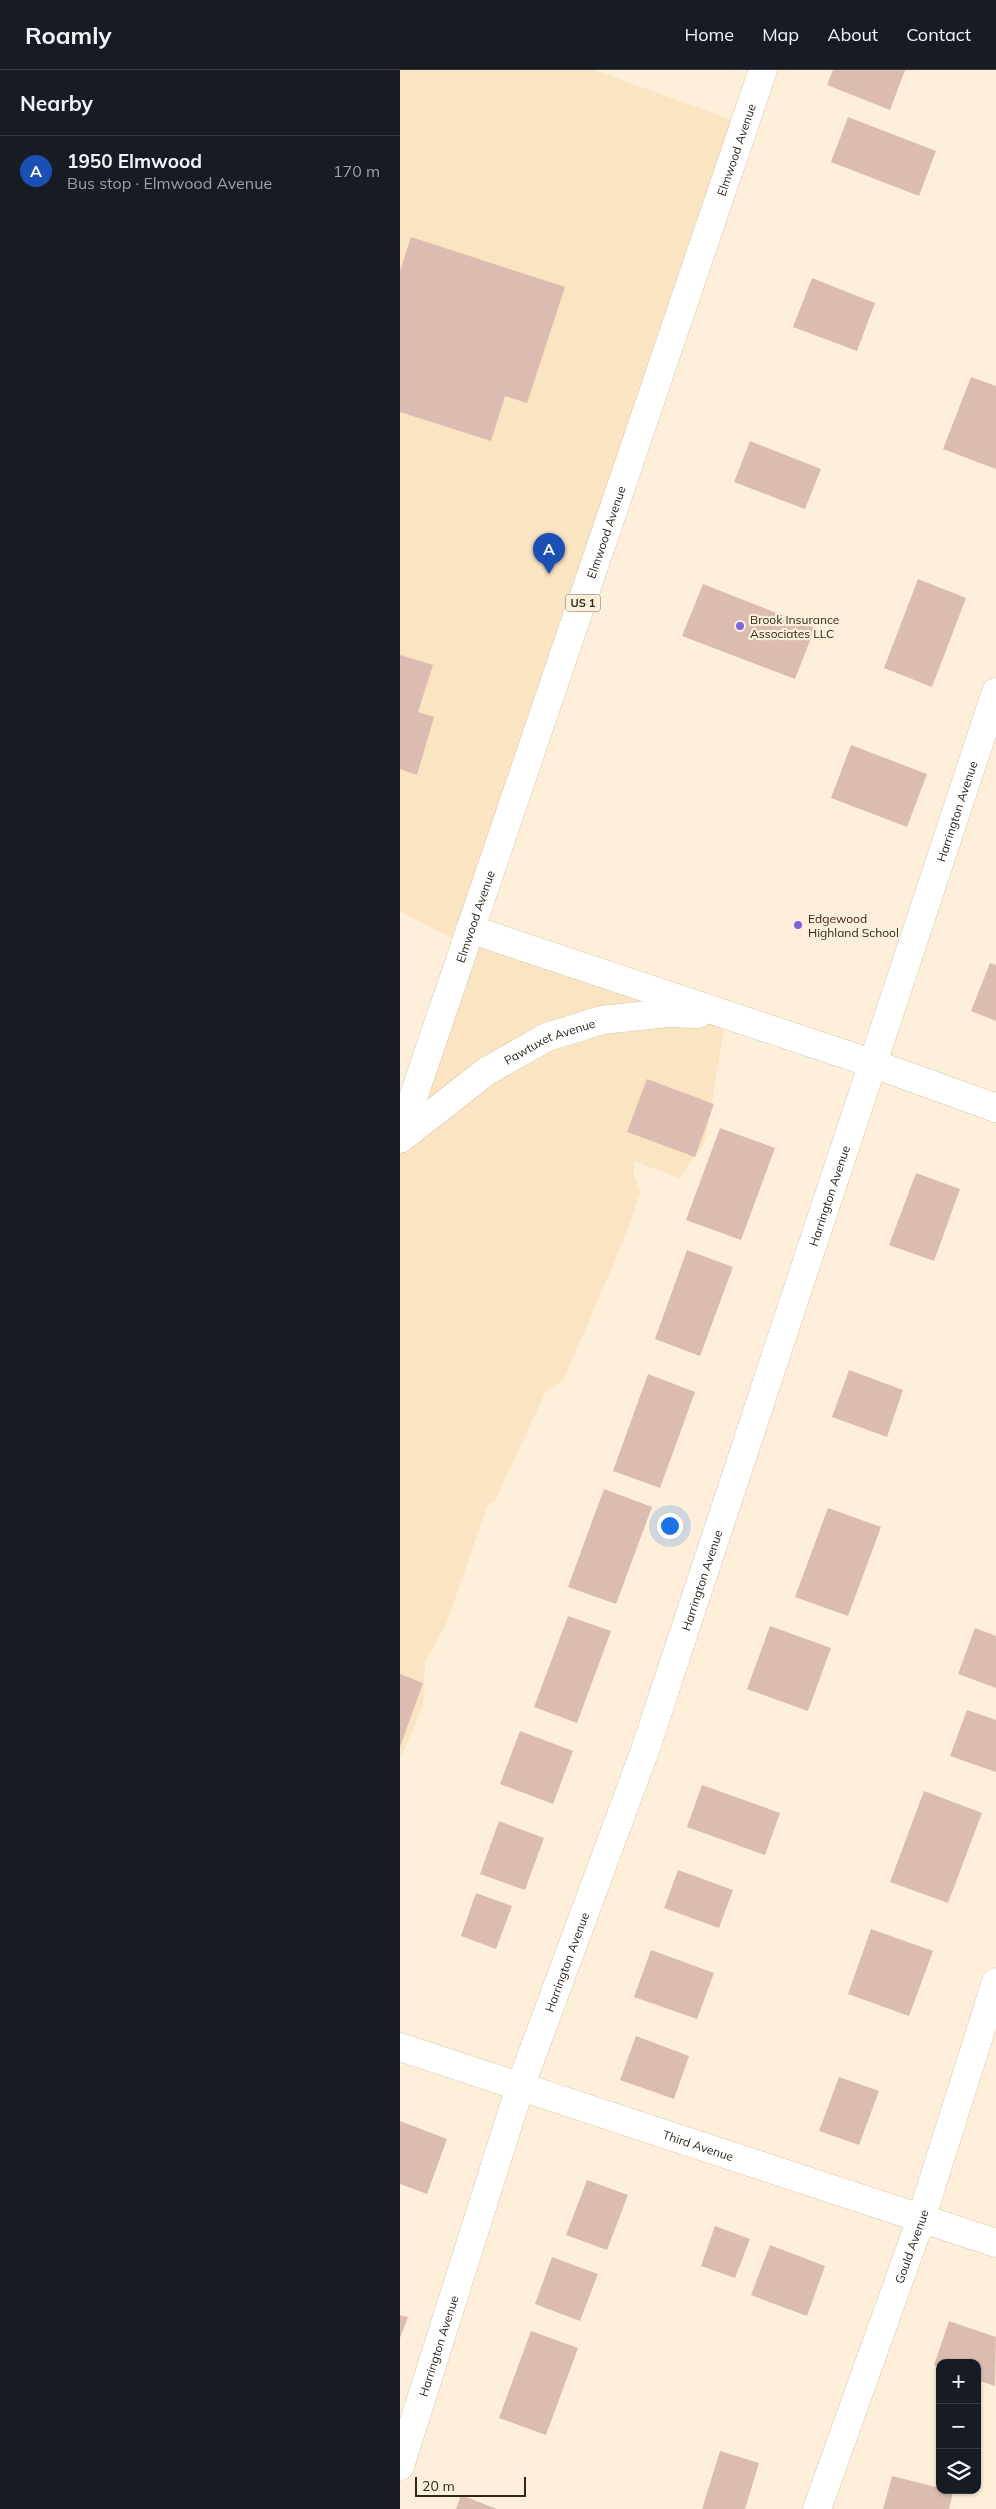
<!DOCTYPE html>
<html lang="en">
<head>
<meta charset="utf-8">
<style>
  body { margin:0; font-family:Mulish,sans-serif; background:#242831; color:#f1f3f6 }
  .controls { position:absolute; right:15px; bottom:15px; display:grid; overflow:hidden; border-radius:10px; box-shadow:0 1px 4px #0004 }
  .controls button { width:45px; height:45px; display:grid; place-items:center; padding:0; border:0; border-bottom:1px solid #363941; background:#171b24; color:#f1f3f6; font:25px sans-serif }
  .scale { position:absolute; left:15px; bottom:12px; width:111px; box-sizing:border-box; padding-left:5px; border:2px solid #2f281e; border-top:0; font-size:14px; line-height:18px; white-space:nowrap; color:#2f281e; -webkit-text-stroke:4px #feefda; paint-order:stroke }
  .you { position:absolute; left:269px; top:1455px; width:18px; height:18px; margin:-12px; border:4px solid #fff; border-radius:50%; background:#1a73e8; box-shadow:0 0 0 8px #1a73e833 }
  .badge { display:grid; place-items:center; width:32px; height:32px; border-radius:50%; background:#8063df; color:#fff; font-size:16px; font-weight:700 }
  .pin { position:absolute; translate:-50% -41px; filter:drop-shadow(0 1px 2px #0008) }
  .pin::after { content:''; position:absolute; top:26px; width:18px; height:15px; background:inherit; clip-path:polygon(0 0,100% 0,50% 100%) }
  .list { margin:0; padding:0; list-style:none }
  h2 { display:flex; justify-content:space-between; align-items:center; height:65px; margin:0; padding:0 20px; font-size:21px }
  h2 small { font-size:16px; font-weight:400; color:#9ea1a6 }
  .list li { display:grid; grid-template-columns:32px 1fr auto; gap:15px; align-items:center; box-sizing:border-box; height:70px; padding:0 20px; border-top:1px solid #363941 }
  .list b { display:block; font-size:19px; white-space:nowrap }
  .list p { margin:0; font-size:16px; white-space:nowrap; color:#9ea1a6 }
  .list em { font-size:16px; font-style:normal; color:#9ea1a6 }
  .icon { flex:none; width:28px; height:28px; fill:none; stroke:currentColor; stroke-width:2; stroke-linecap:round; stroke-linejoin:round }
  .map { position:relative; flex:none; width:596px; height:2439px; overflow:hidden }
  header { display:flex; align-items:center; gap:30px; box-sizing:border-box; height:70px; padding:0 25px; background:#171b24; border-bottom:1px solid #363941 }
  header strong { font-size:24px }
  nav { display:flex; gap:28px; margin-inline-start:auto; font-size:18px }
  main { display:flex }
  aside { flex:1; background:#171b24 }
  .map>svg:first-child { display:block }
  .built { fill:#fae4c2 }
  .building { fill:#dcbcb1 }
  .lines { fill:none; stroke-linecap:round; stroke-linejoin:round }
  .minor-casing { stroke:#d7c6ab; stroke-width:29 }
  .primary-casing { stroke:#d7c6ab; stroke-width:29 }
  .minor { stroke:#fff; stroke-width:28 }
  .primary { stroke:#fff; stroke-width:28 }
  .poi-dot { fill:#8063df; stroke:#feefda; stroke-width:2 }
  .labels { text-anchor:middle; dominant-baseline:central; stroke-width:4.5; stroke-linejoin:round; paint-order:stroke }
  .shield { fill:#feefda; stroke:#6d6456; stroke-width:1 }
  .shield-label { font-size:11px; font-weight:bold; fill:#2f281e }
  .street-label { font-size:12px; fill:#2f281e; stroke:#feefda }
  .poi-label { font-size:12px; fill:#2f281e; stroke:#feefda; text-anchor:start }
</style>
</head>
<body>
<header>
<strong>Roamly</strong>
<nav><a>Home</a><a>Map</a><a>About</a><a>Contact</a></nav>
</header>
<main>
<aside>
<h2>Nearby<small></small></h2>
<ul class="list">
<li><span class="badge" style="background:#1a4fb4">A</span><div><b>1950 Elmwood</b><p>Bus stop · Elmwood Avenue</p></div><em>170 m</em></li>
</ul>
</aside>
<div class="map">
<svg width="596" height="2439" viewBox="0 0 596 2439">
  <rect width="100%" height="100%" fill="#feefda"/>
  <!-- built -->
  <path class="built" d="M0,0H194L340,53L69,855L325,954L305,1072L279,1108L234,1091V1106L240,1122L227,1162L164,1309L145,1323L95,1431L88,1434L47,1552L25,1593L23,1636L0,1689V1063L57,871L0,841Z"/>
  <!-- building -->
  <path class="building" d="M433,0H505L490,40L427,15Z
    M448,47L536,81L519,126L431,92Z
    M11,167L165,217L127,333L105,326L91,371L0,342V201Z
    M412,208L475,233L457,281L393,257Z
    M571,307L596,316V399L543,379Z
    M350,371L421,399L405,439L334,412Z
    M518,509L566,528L532,617L484,598Z
    M303,514L415,558L395,609L282,566Z
    M0,585L33,595L18,642L34,647L17,705L0,699Z
    M451,675L527,704L507,757L431,728Z
    M590,893L596,895V951L571,941Z
    M247,1009L314,1034L295,1087L227,1062Z
    M320,1058L375,1078L341,1170L286,1150Z
    M516,1103L560,1119L534,1191L489,1175Z
    M287,1180L333,1197L300,1286L255,1269Z
    M449,1300L503,1320L487,1367L432,1347Z
    M248,1304L295,1322L260,1418L213,1401Z
    M204,1419L252,1437L216,1534L168,1517Z
    M428,1438L481,1457L448,1546L395,1527Z
    M168,1546L211,1561L177,1653L134,1637Z
    M370,1556L431,1578L408,1641L347,1619Z
    M575,1558L596,1566V1618L558,1604Z
    M0,1604L23,1613L0,1677Z
    M567,1640L596,1650V1702L550,1686Z
    M120,1661L173,1681L153,1734L100,1714Z
    M302,1715L380,1743L365,1785L287,1757Z
    M524,1721L582,1743L548,1833L490,1812Z
    M99,1751L144,1768L125,1820L80,1804Z
    M278,1800L333,1820L319,1858L264,1838Z
    M76,1823L112,1836L96,1879L61,1866Z
    M471,1859L533,1881L509,1946L448,1924Z
    M251,1880L314,1903L297,1949L234,1927Z
    M236,1966L289,1986L274,2029L220,2010Z
    M439,2007L479,2021L459,2075L419,2061Z
    M0,2051L47,2069L27,2124L0,2114Z
    M187,2110L228,2125L207,2180L166,2165Z
    M315,2156L350,2169L335,2208L301,2196Z
    M370,2175L425,2196L407,2246L351,2225Z
    M152,2187L198,2204L180,2251L135,2234Z
    M0,2245L8,2247L0,2268Z
    M549,2251L596,2267L595,2316L577,2310V2293H540V2297L534,2295Z
    M131,2261L178,2278L146,2365L99,2348Z
    M320,2381L359,2393L345,2439H302Z
    M492,2406L540,2418V2420L553,2422L549,2439H483Z
    M61,2425L97,2439H56Z"/>
  <g class="lines">
    <!-- minor casing -->
    <g class="minor-casing">
      <g id="minor">
        <path d="M70,859L474,994L596,1038"/>
        <path id="s1" d="M0,1069L87,1001L147,967L202,950L268,943L298,944"/>
        <path id="s2" d="M0,1977L596,2173"/>
        <path id="s3" d="M0,2396L120,2017L244,1683L596,622"/>
        <path id="s4" d="M417,2439L521,2149L596,1912"/>
      </g>
    </g>
    <!-- primary casing -->
    <g class="primary-casing">
      <g id="primary">
        <path id="s5" d="M0,1066L363,0"/>
      </g>
    </g>
    <!-- minor -->
    <use href="#minor" class="minor"/>
    <!-- primary -->
    <use href="#primary" class="primary"/>
  </g>
  <!-- markers -->
  <g class="poi-dot">
    <circle cx="340" cy="556" r="5"/>
    <circle cx="398" cy="855" r="5"/>
  </g>
  <g class="labels">
    <!-- shield labels -->
    <rect class="shield" x="165.5" y="524.5" width="35" height="17" rx="4"/>
    <g class="shield-label">
      <text x="183" y="533">US 1</text>
    </g>
    <!-- street labels -->
    <g class="street-label">
      <text stroke="none"><textPath href="#s5" startOffset="1042">Elmwood Avenue</textPath></text>
      <text stroke="none"><textPath href="#s5" startOffset="638">Elmwood Avenue</textPath></text>
      <text stroke="none"><textPath href="#s3" startOffset="1746">Harrington Avenue</textPath></text>
      <text stroke="none"><textPath href="#s5" startOffset="232">Elmwood Avenue</textPath></text>
      <text stroke="none"><textPath href="#s1" startOffset="180">Pawtuxet Avenue</textPath></text>
      <text stroke="none"><textPath href="#s3" startOffset="1341">Harrington Avenue</textPath></text>
      <text stroke="none"><textPath href="#s3" startOffset="936">Harrington Avenue</textPath></text>
      <text stroke="none"><textPath href="#s3" startOffset="531">Harrington Avenue</textPath></text>
      <text stroke="none"><textPath href="#s2" startOffset="314">Third Avenue</textPath></text>
      <text stroke="none"><textPath href="#s4" startOffset="279">Gould Avenue</textPath></text>
      <text stroke="none"><textPath href="#s3" startOffset="126">Harrington Avenue</textPath></text>
    </g>
    <!-- poi labels -->
    <g class="poi-label">
      <text x="350" y="549">Brook Insurance<tspan x="350" dy="14">Associates LLC</tspan></text>
      <text x="408" y="848">Edgewood<tspan x="408" dy="14">Highland School</tspan></text>
    </g>
  </g>
</svg>
<div class="controls">
<button>+</button>
<button>−</button>
<button><svg class="icon" aria-label="layers" viewBox="0 0 24 24"><path d="M12 4l9 5-9 5-9-5zM3 14l9 5 9-5"/></svg></button>
</div>
<div class="scale">20 m</div>
<div class="you"></div>
<div class="pin badge" style="left:149px;top:504px;background:#1a4fb4">A</div>
</div>
</main>
</body>
</html>
